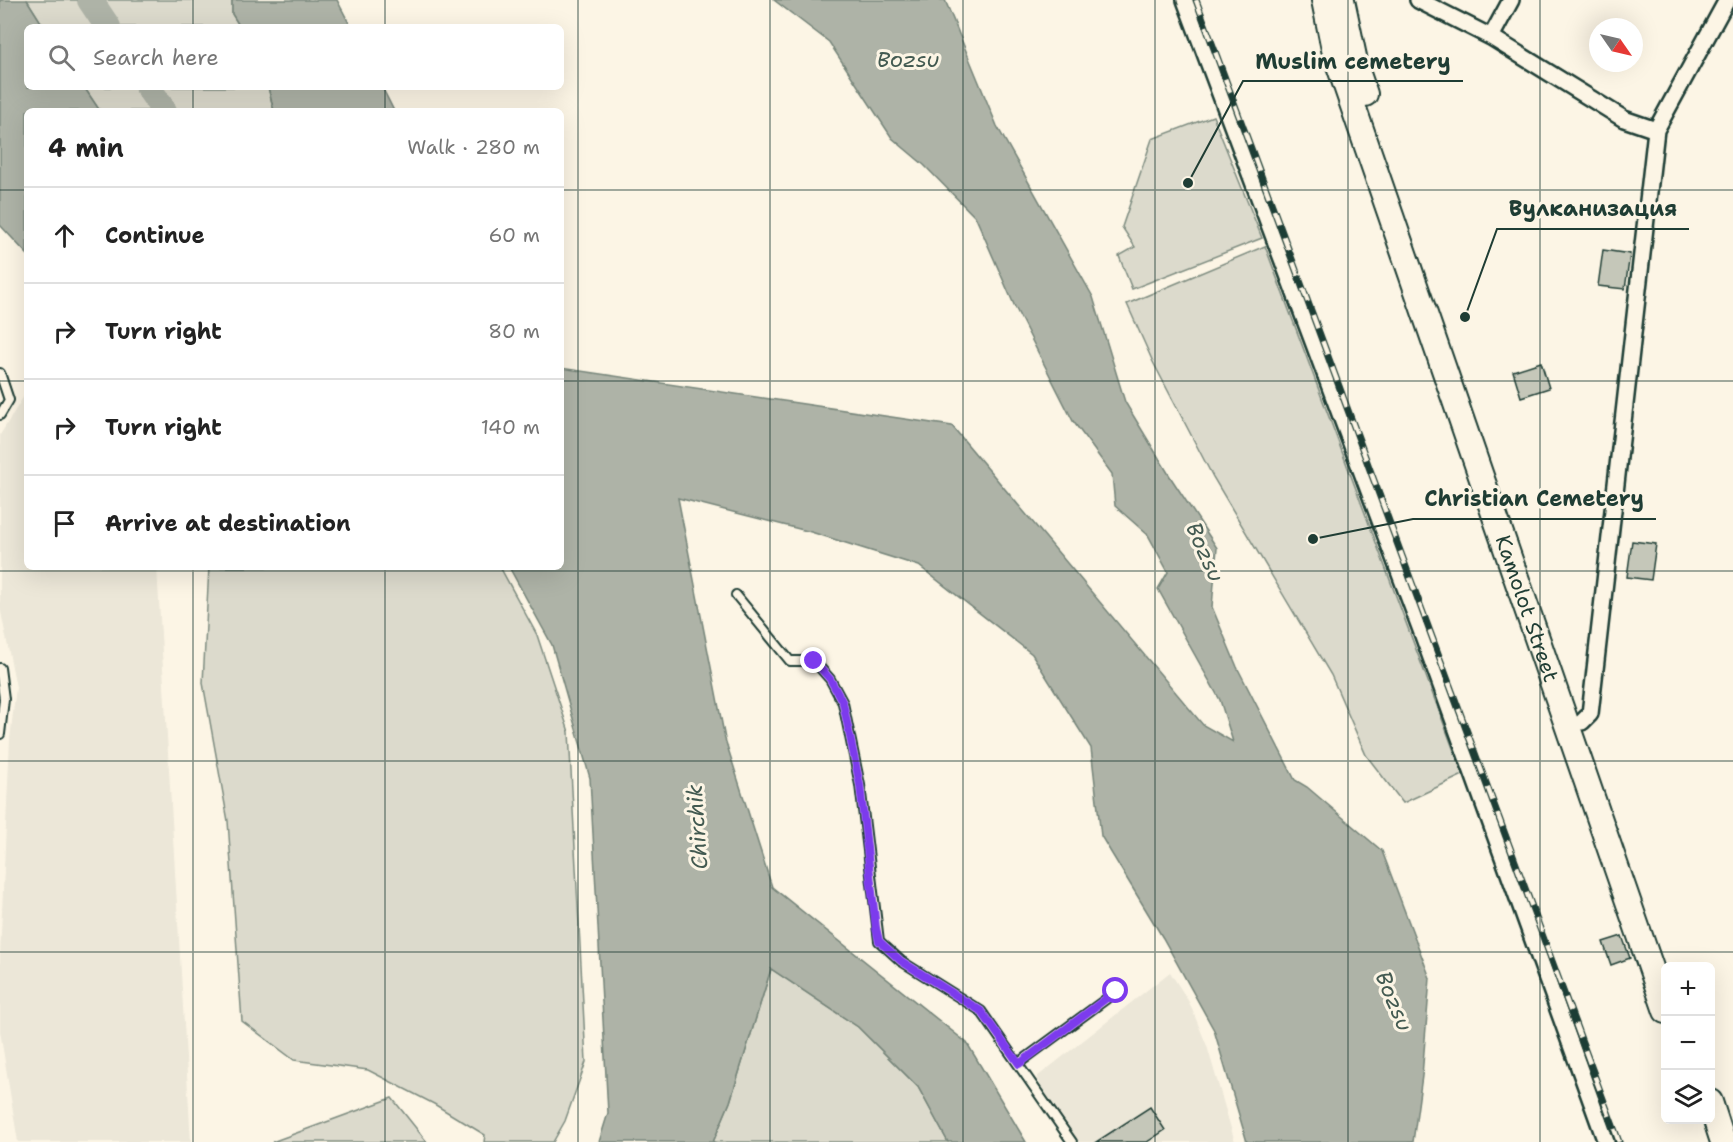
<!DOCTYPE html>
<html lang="en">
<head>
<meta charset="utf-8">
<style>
  body { margin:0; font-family:"Shantell Sans",sans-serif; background:#f2f2f2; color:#222 }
  .controls { position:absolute; right:18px; bottom:18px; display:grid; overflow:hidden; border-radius:9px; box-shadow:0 6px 24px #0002 }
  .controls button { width:54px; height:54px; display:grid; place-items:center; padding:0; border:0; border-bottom:2px solid #e0e0e0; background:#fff; color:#222; font:30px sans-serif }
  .compass { position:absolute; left:1589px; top:18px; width:54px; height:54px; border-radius:50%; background:#fff; box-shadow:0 6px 24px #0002; rotate:124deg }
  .stop { position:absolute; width:18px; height:18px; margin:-14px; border:4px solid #7c3aed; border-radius:50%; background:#fff }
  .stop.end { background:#7c3aed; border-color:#fff; box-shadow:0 2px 6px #0008 }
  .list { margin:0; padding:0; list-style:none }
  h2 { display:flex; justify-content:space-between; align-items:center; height:78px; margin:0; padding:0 24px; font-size:26px }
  h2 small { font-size:20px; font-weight:400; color:#767676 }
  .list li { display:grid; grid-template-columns:39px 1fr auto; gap:18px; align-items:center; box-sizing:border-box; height:96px; padding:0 24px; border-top:2px solid #e0e0e0 }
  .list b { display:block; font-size:22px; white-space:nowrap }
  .list em { font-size:20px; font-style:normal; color:#767676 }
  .icon { flex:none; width:33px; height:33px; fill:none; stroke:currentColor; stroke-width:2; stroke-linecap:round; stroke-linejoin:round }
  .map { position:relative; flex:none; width:1733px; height:1142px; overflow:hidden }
  .search { position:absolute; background:#fff; box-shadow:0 6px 24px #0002; left:24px; top:24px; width:540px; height:66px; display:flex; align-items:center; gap:15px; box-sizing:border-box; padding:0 21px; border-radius:9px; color:#767676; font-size:22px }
  .panel { position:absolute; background:#fff; box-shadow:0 6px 24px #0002; left:24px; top:108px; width:540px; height:462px; border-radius:9px }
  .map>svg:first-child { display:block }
  .built { fill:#ece7d8 }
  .green { fill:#dcdacc; stroke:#7e8c80; stroke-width:1.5 }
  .water { fill:#aeb3a7; stroke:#758479; stroke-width:1.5 }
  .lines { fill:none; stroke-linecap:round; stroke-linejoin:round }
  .river { stroke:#aeb3a7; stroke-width:26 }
  .building { fill:#c5c7b9; stroke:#1f3d34; stroke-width:1.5 }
  .lane-casing { stroke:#1f3d34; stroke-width:12 }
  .street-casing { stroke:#1f3d34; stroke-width:20 }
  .primary-casing { stroke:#1f3d34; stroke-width:28 }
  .lane { stroke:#fcf5e5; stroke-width:8 }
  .street { stroke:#fcf5e5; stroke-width:15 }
  .primary { stroke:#fcf5e5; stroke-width:24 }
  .rail-casing { stroke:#1f3d34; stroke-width:7 }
  .rail { stroke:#fcf5e5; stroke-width:4.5; stroke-dasharray:14; stroke-linecap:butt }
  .route { stroke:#7c3aed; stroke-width:8 }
  .grid { fill:none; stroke:#1f3d34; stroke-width:1.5; stroke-opacity:0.55 }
  .labels { text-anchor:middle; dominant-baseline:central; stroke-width:6; stroke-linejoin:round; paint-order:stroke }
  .street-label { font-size:21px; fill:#1f3d34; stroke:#fcf5e5 }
  .water-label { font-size:22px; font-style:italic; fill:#435a51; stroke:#fcf5e5 }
  .leader { fill:none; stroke:#1f3d34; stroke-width:2 }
  .callout-dot { fill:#1f3d34; stroke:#fcf5e5; stroke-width:2 }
  .callout-label { font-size:22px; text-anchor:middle; font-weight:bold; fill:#1f3d34; stroke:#fcf5e5; stroke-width:6; stroke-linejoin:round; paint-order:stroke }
</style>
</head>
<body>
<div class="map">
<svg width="1733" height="1142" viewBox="0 0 1733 1142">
  <rect width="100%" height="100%" fill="#fcf5e5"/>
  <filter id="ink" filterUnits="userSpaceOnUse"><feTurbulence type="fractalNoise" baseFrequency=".0167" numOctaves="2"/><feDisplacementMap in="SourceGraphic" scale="12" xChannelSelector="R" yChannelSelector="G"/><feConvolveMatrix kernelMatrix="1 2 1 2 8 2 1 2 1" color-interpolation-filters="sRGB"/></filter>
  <g filter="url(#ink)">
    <!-- built -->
    <path class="built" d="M27,391V567H157L191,1142H18L0,1031V955L10,739L16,687L0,607V435Z
      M1170,972L1189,1002L1207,1046L1235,1142H1069L1056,1121L1037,1077Z"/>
    <!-- green -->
    <path class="green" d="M27,0H232V14L240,27H44Z
      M84,87H268L274,111H100Z
      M1213,116L1262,238L1132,289L1119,256L1135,247L1122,227L1152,139Z
      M1265,246L1463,775L1403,803L1366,755L1331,675L1213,477L1153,362L1127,304Z
      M209,567H500L537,635L569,732L586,1062L565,1121L553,1142H484L485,1135L434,1104L368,1070L294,1060L242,1021L228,821L203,683Z
      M771,969L858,1027L918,1087L948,1142H713L730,1102Z
      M392,1098L427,1142H272Z"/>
    <!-- water -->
    <path class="water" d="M0,0H27L44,27H27V87H84L100,111H27V254L0,225Z
      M232,0H337L351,27H240L232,14Z
      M774,0H945L997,126L1093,297L1125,402L1171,478L1217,548L1212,607L1237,667L1295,780L1307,787L1382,851L1430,978L1422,1076L1413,1142H1247L1214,1030L1163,938L1101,836L1091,748L1032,654L919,566L811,532L678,498L725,739L772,887L967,1043L1026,1142H948L918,1087L858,1027L771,969L730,1102L713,1142H599L608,1113L590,778L552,645L509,567H561V368L952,426L1203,725L1233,742L1220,700L1158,589L1168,572L1148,535L1115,506L1112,474L1073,421L1015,307L976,218L924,165L892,138L829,42Z
      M268,87H382L394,111H274Z"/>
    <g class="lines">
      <!-- river -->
      <path class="river" d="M90,0L108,27
        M148,87L164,111"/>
    </g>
    <!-- building -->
    <path class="building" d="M1603,250L1630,254L1625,289L1598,286Z
      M1541,362L1549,388L1521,397L1513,371Z
      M1632,541L1656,544L1651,580L1627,577Z
      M1622,936L1630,958L1611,965L1603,942Z
      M1150,1107L1165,1130L1147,1142H1096Z"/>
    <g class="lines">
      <!-- lane casing -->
      <g class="lane-casing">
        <path id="lane" d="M0,373L9,400L0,415
          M736,595L790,661H814L830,679L843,703L860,785L879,941L901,961L981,1011L1072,1142
          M0,668L4,699L0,734
          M1019,1063L1117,991"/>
      </g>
      <!-- street casing -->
      <g class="street-casing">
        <path id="street" d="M1185,0L1421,630L1606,1142
          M1418,0L1491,37L1624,119L1656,130
          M1491,37L1511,0
          M1582,722L1590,714L1656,130L1727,0"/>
      </g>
      <!-- primary casing -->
      <g class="primary-casing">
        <g id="primary">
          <path id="s1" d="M1324,0L1335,54L1666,1011"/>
          <path d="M1342,0L1357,71L1365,94"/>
          <path d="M1710,1102L1723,1142"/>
        </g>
      </g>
      <!-- lane -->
      <use href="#lane" class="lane"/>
      <!-- street -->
      <use href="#street" class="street"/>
      <!-- primary -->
      <use href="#primary" class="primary"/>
      <!-- rail casing -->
      <g class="rail-casing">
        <path id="rail" d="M1196,0L1619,1142"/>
      </g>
      <!-- rail -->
      <use href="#rail" class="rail"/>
    </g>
  </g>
  <g class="lines" filter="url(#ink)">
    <!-- route -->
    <path class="route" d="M814,661L830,679L843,703L860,785L876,928L879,941L901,961L981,1011L1019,1064L1116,991"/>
  </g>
  <!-- grid -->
  <path class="grid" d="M193,0V27M385,0V27M578,0V1142M770,0V1142M963,0V1142M1155,0V1142M1348,0V1142M1540,0V1142M193,87V111M385,87V111M0,190H27M561,190H1733M0,381H27M561,381H1733M193,567V1142M385,567V1142M0,571H1733M0,761H1733M0,952H1733"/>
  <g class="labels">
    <!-- street labels -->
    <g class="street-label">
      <text stroke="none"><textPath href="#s1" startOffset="642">Kamolot Street</textPath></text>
    </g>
    <!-- water labels -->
    <g class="water-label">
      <text x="908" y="59">Bozsu</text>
      <text transform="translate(1205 552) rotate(66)">Bozsu</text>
      <text transform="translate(697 827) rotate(-94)">Chirchik</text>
      <text transform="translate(1394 1001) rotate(67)">Bozsu</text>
    </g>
  </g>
  <!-- callouts -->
  <path class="leader" d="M1188 183L1243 81H1463M1465 317L1497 229H1689M1313 539L1413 519H1656"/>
  <g class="callout-dot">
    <circle cx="1188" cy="183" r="6"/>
    <circle cx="1465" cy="317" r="6"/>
    <circle cx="1313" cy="539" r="6"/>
  </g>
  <g class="callout-label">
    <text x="1353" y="69">Muslim cemetery</text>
    <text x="1593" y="216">Вулканизация</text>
    <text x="1534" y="506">Christian Cemetery</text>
  </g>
</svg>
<div class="controls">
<button>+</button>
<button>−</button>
<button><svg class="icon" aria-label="layers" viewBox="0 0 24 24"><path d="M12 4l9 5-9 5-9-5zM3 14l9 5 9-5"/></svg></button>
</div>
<svg class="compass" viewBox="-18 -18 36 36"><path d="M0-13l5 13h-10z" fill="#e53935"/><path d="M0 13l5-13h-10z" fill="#767676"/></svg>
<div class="stop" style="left:1116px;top:991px"></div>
<div class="stop end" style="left:814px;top:661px"></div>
<div class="search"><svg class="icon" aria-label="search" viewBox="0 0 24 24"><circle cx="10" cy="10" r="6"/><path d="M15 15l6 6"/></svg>Search here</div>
<section class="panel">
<h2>4 min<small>Walk · 280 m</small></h2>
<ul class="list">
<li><svg class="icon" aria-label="ahead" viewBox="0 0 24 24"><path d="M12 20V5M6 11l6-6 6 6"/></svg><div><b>Continue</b></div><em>60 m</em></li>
<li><svg class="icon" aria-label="right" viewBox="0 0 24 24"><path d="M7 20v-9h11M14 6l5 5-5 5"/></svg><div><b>Turn right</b></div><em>80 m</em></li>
<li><svg class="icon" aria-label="right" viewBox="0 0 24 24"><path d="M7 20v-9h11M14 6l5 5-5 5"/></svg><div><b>Turn right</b></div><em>140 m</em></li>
<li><svg class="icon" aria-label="arrive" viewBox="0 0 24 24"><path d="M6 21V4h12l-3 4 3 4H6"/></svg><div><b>Arrive at destination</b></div></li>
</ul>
</section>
</div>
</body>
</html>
